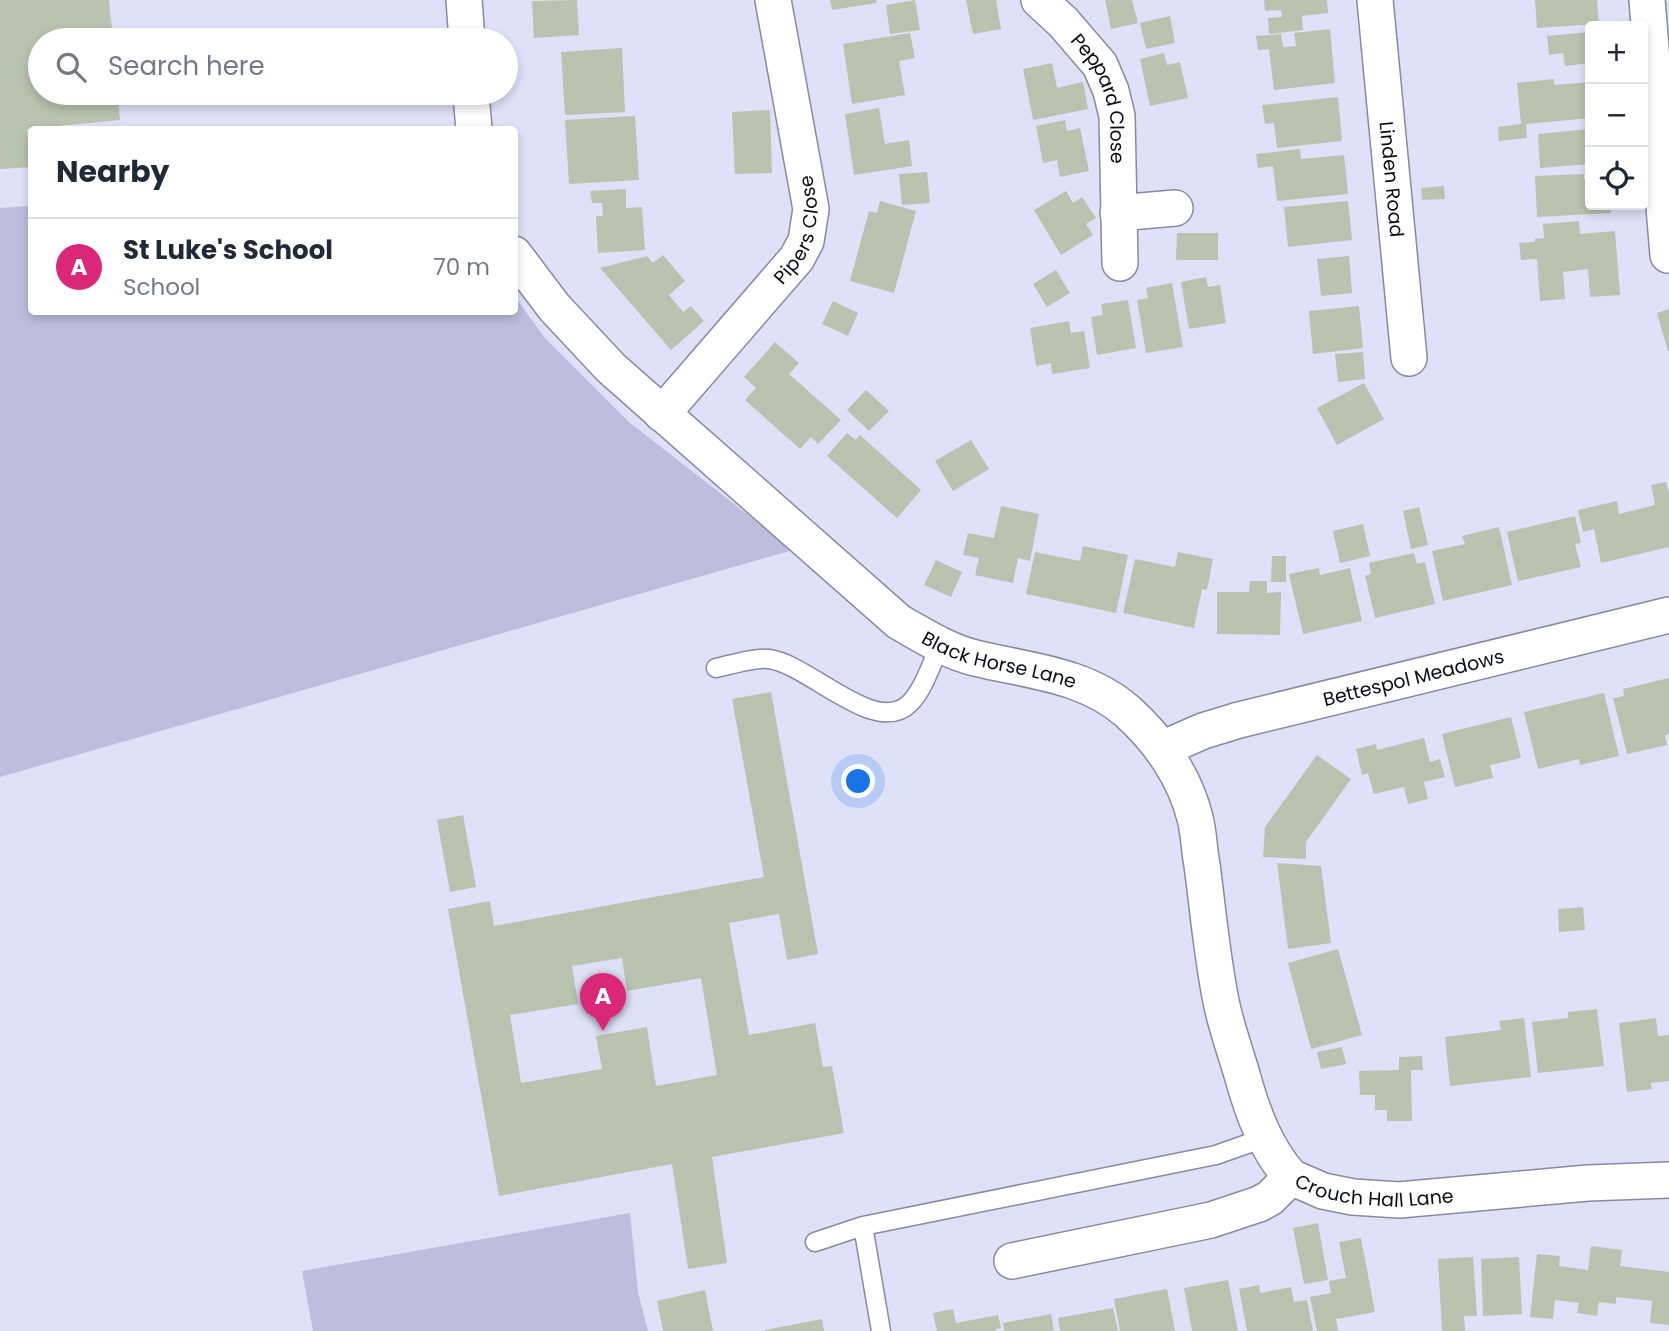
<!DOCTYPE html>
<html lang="en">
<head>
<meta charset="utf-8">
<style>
  body { margin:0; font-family:Poppins,sans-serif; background:#f2f2f3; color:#1f2937 }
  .controls { position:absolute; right:21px; top:21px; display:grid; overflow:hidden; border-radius:7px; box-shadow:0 4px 10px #0003 }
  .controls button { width:63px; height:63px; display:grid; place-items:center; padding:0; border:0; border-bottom:2px solid #e0e1e3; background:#fff; color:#1f2937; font:35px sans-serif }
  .you { position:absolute; left:859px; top:782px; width:24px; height:24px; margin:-18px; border:5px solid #fff; border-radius:50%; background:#1a73e8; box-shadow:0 0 0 10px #1a73e833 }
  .badge { display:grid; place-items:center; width:46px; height:46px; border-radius:50%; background:#db2777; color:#fff; font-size:23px; font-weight:700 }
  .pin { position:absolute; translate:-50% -58px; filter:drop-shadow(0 2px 4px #0008) }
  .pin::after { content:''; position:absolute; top:37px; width:24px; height:21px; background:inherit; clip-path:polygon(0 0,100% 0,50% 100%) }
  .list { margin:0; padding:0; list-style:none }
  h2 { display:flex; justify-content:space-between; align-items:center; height:91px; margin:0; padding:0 28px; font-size:30px }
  h2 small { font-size:23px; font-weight:400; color:#747a83 }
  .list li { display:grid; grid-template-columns:46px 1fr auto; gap:21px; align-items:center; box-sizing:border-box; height:98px; padding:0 28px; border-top:2px solid #e0e1e3 }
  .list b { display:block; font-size:26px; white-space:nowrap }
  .list p { margin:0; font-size:23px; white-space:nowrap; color:#747a83 }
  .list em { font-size:23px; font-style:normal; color:#747a83 }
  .icon { flex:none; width:38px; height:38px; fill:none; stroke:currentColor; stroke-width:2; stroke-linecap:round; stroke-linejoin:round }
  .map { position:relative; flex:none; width:1669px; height:1331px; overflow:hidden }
  .search { position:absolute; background:#fff; box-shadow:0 4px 10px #0003; left:28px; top:28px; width:490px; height:77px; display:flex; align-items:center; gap:18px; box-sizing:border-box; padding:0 24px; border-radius:38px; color:#747a83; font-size:26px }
  .panel { position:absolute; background:#fff; box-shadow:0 4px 10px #0003; left:28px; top:126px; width:490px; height:189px; border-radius:7px }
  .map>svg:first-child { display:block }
  .green { fill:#bdbede }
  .building { fill:#b8c4af; fill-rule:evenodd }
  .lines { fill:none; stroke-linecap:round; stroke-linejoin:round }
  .service-casing { stroke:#898a9f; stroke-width:21 }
  .minor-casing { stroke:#898a9f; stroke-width:38 }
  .service { stroke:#fff; stroke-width:18 }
  .minor { stroke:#fff; stroke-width:35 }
  .labels { text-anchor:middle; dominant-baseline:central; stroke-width:7; stroke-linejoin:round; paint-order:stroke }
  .street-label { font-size:19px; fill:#0b0c13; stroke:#dfe1f8 }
</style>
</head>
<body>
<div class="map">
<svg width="1669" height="1331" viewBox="0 0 1669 1331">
  <rect width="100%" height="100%" fill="#dfe1f8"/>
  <!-- green -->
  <path class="green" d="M31,206L32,312H514L515,297L545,338L629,422L793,550L0,777V208Z
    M630,1213L638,1292L648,1331H313L302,1271Z"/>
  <!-- building -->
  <path class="building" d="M0,0H109L113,40H40V93H117L120,120L27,129L31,167L0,169Z
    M577,0L579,35L534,38L532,1Z
    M830,0H876L877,3L832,10Z
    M915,0L920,30L890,34L886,5Z
    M966,0H996L1001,29L973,34Z
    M1105,0H1132L1138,23L1111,29Z
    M1264,0H1327L1328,13L1302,16L1303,30L1269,34L1268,18L1282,17L1281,10L1265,11Z
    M1535,0H1597L1599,24L1537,28Z
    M1170,16L1175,43L1146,49L1140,23Z
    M1330,29L1335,83L1274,90L1269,49L1258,50L1256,36L1281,34L1283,47L1296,46L1294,33Z
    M1590,32V63L1565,66L1563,53L1549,55L1547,36Z
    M910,33L915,58L899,61L905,95L852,104L843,44Z
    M622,48L625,112L565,115L561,52Z
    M1164,53L1167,65L1180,62L1188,98L1150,106L1140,59Z
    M1052,63L1057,88L1083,82L1088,109L1033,120L1023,69Z
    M1554,79V85L1590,82V118L1526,124L1527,138L1499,141L1498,127L1521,124L1517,83Z
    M1338,97L1342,141L1277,148L1274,123L1265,124L1262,105Z
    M879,108L885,144L909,140L912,166L854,175L845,114Z
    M770,110L772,173L735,174L732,112Z
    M635,116L639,180L569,184L565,120Z
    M1065,120L1067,131L1080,128L1089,171L1060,177L1057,160L1043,163L1036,126Z
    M1590,129V164L1540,168L1538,134Z
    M1300,149L1301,159L1344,155L1348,194L1277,201L1273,166L1258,168L1256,154Z
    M927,172L930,203L902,205L899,174Z
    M1584,174V179H1590V205H1611V213L1537,217L1535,176Z
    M1444,186L1445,199L1422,200L1421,188Z
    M626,189V208L642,207L645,250L598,253L596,216H603L602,203H592L590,191Z
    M1066,191L1073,203L1082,197L1096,218L1086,224L1093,235L1061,255L1034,210Z
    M880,201L916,211L894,293L850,281L869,211L877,213Z
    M1348,201L1352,240L1288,247L1284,207Z
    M1579,221L1580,234L1615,231L1620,295L1590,297L1588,269L1563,272L1565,299L1540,301L1537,259L1521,260L1519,243L1535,242V239L1544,238L1543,224Z
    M1177,233H1218V260H1176Z
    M663,255L685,281L669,295L683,312L691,306L704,321L671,350L600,268L647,256L653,263Z
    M1349,256L1352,293L1321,296L1317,259Z
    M1056,270L1070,293L1047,307L1033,284Z
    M1206,277L1208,287L1220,285L1226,323L1189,329L1181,282Z
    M1172,283L1183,347L1146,353L1137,300L1148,298L1146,288Z
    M1128,300L1136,348L1097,355L1091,317L1103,315L1101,304Z
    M833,301L858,313L848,336L822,324Z
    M1359,306L1363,348L1313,354L1309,311Z
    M1669,309V351H1668L1657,313Z
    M1069,321L1071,333L1084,331L1090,368L1052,374L1051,363L1036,366L1030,328Z
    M775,342L799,363L789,374L841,420L818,444L811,437L800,449L745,400L756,388L744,377Z
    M1363,352L1365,379L1338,382L1335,354Z
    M1364,383L1384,419L1337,445L1317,408Z
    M866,390L889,411L869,431L847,410Z
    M847,433L856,440L860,435L921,490L897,518L827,456Z
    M971,440L989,469L953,491L935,461Z
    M1666,482L1669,493V547L1601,563L1594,529L1583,532L1578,510L1617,501L1619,514L1655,505L1651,485Z
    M1001,506L1039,514L1030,561L1018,558L1013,583L975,575L979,558L963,555L968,533L994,538Z
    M1419,507L1428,545L1411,549L1403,511Z
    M1575,516L1581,543L1575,544L1581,567L1518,581L1507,532Z
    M1363,524L1370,556L1340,563L1333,531Z
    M1499,527L1512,585L1443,601L1432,551L1465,544L1462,536Z
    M1083,546L1128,555L1116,613L1026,594L1035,552L1080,561Z
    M1178,552L1213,559L1207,590L1202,589L1194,628L1123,613L1135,559L1175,567Z
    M1414,553L1417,564L1425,562L1435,604L1375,618L1365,576L1371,574L1369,563Z
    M1272,556H1286V582H1271Z
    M936,560L962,572L951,597L924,585Z
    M1319,568L1320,575L1350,568L1362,621L1303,634L1289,574Z
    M1250,581H1267V593L1281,592L1280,635L1217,634V592H1249Z
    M1669,678V734L1665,735L1667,745L1627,754L1613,698L1624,696L1623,689Z
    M771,692L818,954L787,960L779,914L729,923L749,1035L815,1023L823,1067L832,1066L844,1133L712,1157L727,1263L688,1269L672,1164L499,1196L448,909L490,901L494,926L764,877L732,699ZM622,958L627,991L701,978L717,1075L656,1086L647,1027L596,1036L602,1069L521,1083L510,1015L578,1004L572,966Z
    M1604,693L1619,756L1580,765L1579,759L1538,769L1524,712Z
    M1511,717L1521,758L1490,765L1493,778L1455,787L1442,734Z
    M1424,738L1430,762L1440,759L1445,777L1424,782L1428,799L1408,804L1404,787L1374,794L1368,773L1362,775L1356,749L1376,744L1377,750Z
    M1317,755L1351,779L1306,842V859L1263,857L1265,827Z
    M463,815L476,887L450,892L437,820Z
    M1277,863L1321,866L1331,943L1288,949Z
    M1583,907L1585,930L1559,932L1558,909Z
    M1338,949L1362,1035L1311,1049L1288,963Z
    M1597,1009L1604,1066L1538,1073L1532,1022L1568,1018V1012Z
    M1524,1018L1531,1077L1450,1086L1445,1037L1501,1030L1499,1021Z
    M1656,1018L1658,1036L1669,1035V1081L1651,1083L1652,1089L1627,1092L1619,1023Z
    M1342,1047L1346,1064L1321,1069L1317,1052Z
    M1422,1056L1423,1070H1411L1412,1121H1387V1110H1375V1095H1360L1359,1071L1399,1070V1057Z
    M1318,1223L1328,1280L1304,1284L1293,1228Z
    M1361,1238L1375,1312L1336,1319L1338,1331H1317L1310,1297L1331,1293L1329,1281L1346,1278L1339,1242Z
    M1591,1246L1622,1250L1620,1266L1669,1272V1325L1650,1323L1652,1301L1616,1297V1304L1599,1302L1597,1316L1577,1313L1579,1303L1555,1300L1553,1319L1530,1317L1537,1254L1560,1256L1559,1266L1588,1270Z
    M1473,1257L1477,1316H1464L1465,1331H1442L1438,1259Z
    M1519,1257L1522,1314L1483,1316L1481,1259Z
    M1228,1280L1238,1331H1192L1184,1288Z
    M1259,1285L1260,1293L1291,1287L1294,1302L1307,1300L1313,1331H1247L1239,1289Z
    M1167,1289L1175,1331H1120L1114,1299Z
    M705,1290L713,1331H663L657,1301Z
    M1113,1308L1118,1331H1060L1058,1318Z
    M953,1309L956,1323L998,1315L1001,1328L996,1329V1331H937L933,1313Z
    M1051,1314L1054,1331H1004L1003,1323Z
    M822,1319L824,1331H765V1330Z"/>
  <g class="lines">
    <!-- service casing -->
    <g class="service-casing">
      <path id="service" d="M716,668C730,665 756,657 769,659C809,664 876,738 910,703C924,689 931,664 940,646
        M863,1226L881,1331
        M815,1242L863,1226L1216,1155L1264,1138"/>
    </g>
    <!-- minor casing -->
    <g class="minor-casing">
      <g id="minor">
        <path d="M464,0L467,40"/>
        <path id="s1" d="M1039,0L1063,22L1100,65L1111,91L1117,116L1120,263"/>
        <path id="s2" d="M1375,0L1409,358"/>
        <path d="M1647,0L1668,255"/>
        <path d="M471,93L474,130"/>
        <path d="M1118,213L1175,208"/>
        <path id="s3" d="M514,254L554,307L611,368L899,622C924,636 947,651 975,658C1028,671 1085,674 1128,712C1159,740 1185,777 1195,818C1199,833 1199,850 1202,865C1208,910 1212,957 1221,1001C1226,1027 1236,1053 1243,1078C1253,1114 1266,1149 1291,1177"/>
        <path id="s4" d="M662,414L797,258L806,241L811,209L773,0"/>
        <path id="s5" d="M1162,749L1203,731L1239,720L1669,615"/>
        <path id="s6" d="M1012,1261L1211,1220L1259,1204L1270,1198L1291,1177L1323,1191L1353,1197L1399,1200L1588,1183L1669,1180"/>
      </g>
    </g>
    <!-- service -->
    <use href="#service" class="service"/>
    <!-- minor -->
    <use href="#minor" class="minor"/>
  </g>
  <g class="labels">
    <!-- street labels -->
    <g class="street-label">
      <text stroke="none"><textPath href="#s1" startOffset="121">Peppard Close</textPath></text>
      <text stroke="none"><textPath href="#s2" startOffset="180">Linden Road</textPath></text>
      <text stroke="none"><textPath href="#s4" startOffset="234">Pipers Close</textPath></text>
      <text stroke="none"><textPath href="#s3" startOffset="642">Black Horse Lane</textPath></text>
      <text stroke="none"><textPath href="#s5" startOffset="262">Bettespol Meadows</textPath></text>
      <text stroke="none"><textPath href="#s6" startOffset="382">Crouch Hall Lane</textPath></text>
    </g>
  </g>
</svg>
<div class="controls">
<button>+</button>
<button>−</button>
<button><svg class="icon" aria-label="locate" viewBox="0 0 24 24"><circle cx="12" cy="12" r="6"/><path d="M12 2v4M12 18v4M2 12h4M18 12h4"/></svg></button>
</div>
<div class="you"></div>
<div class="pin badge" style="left:603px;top:1031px">A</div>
<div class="search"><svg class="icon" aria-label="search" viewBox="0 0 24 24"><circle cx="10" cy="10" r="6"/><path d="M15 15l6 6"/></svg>Search here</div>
<section class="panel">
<h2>Nearby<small></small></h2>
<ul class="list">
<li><span class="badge">A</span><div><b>St Luke's School</b><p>School</p></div><em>70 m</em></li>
</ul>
</section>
</div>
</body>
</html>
